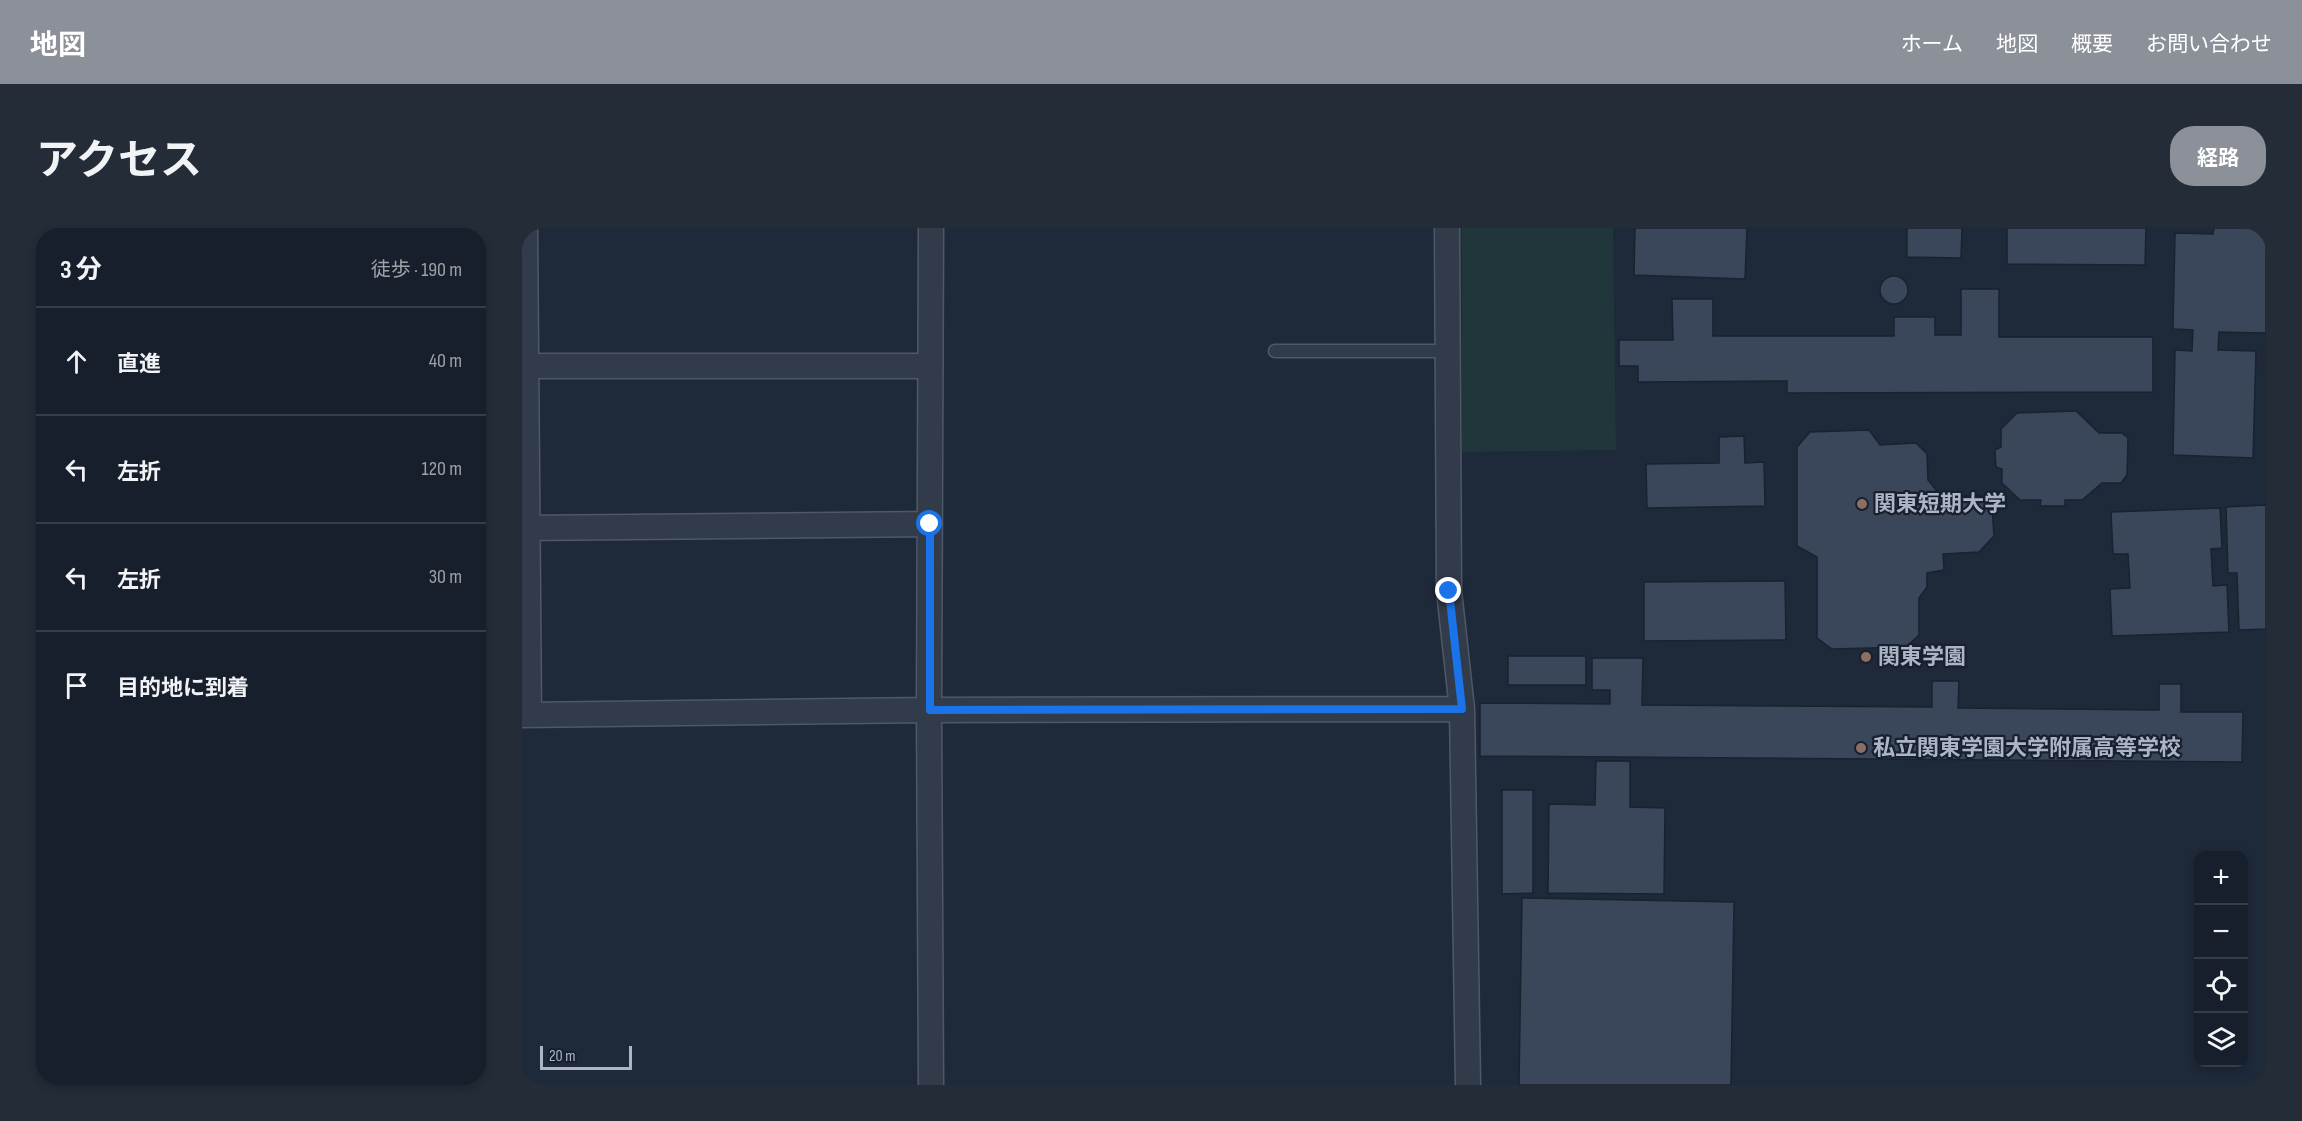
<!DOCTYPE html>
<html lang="ja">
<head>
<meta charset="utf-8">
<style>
  body { margin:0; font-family:"Sofia Sans Condensed","Noto Sans JP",sans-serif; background:#232c37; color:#f1f3f6 }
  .controls { position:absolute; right:18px; bottom:18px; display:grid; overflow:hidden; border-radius:12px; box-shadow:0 3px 9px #0003 }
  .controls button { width:54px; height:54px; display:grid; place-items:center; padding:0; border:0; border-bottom:2px solid #353d47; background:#161f2b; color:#f1f3f6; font:30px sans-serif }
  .scale { position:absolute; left:18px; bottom:15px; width:92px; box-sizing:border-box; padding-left:6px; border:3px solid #acb5c7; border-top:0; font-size:16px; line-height:21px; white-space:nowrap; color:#acb5c7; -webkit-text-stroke:4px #18202e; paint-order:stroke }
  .stop { position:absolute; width:18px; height:18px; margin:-14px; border:4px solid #1a73e8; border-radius:50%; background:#fff }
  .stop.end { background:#1a73e8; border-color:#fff; box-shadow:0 2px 6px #0008 }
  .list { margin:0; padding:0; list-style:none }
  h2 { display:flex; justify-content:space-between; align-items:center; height:78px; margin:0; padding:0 24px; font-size:26px }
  h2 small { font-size:20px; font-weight:400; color:#9ea2a9 }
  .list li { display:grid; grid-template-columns:39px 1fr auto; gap:18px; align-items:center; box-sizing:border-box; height:108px; padding:0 24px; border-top:2px solid #353d47 }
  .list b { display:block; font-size:22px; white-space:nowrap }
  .list em { font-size:20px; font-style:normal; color:#9ea2a9 }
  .icon { flex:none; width:33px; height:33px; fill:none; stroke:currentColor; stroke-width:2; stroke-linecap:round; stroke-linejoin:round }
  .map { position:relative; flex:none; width:1744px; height:857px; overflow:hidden; border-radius:24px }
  header { display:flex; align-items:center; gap:36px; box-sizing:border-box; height:84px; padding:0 30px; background:#8c9099; color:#fff }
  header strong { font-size:28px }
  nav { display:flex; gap:33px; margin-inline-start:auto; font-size:21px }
  .intro { display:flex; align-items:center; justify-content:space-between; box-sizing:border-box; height:144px; padding:0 36px }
  h1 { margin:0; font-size:42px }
  .button { padding:15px 27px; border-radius:24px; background:#8c9099; color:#fff; font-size:21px; font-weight:700 }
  main { display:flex; gap:36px; padding:0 36px }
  aside { flex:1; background:#161f2b; border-radius:24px; box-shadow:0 3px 9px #0003 }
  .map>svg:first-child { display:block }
  .grass { fill:#20363a }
  .building { fill:#3a475a; stroke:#1a2230; stroke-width:1.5 }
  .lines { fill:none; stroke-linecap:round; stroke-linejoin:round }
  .service-casing { stroke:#4f5868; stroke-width:15 }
  .minor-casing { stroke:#4f5868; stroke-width:27 }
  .service { stroke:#323b4a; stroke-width:12 }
  .minor { stroke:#323b4a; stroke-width:24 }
  .route { stroke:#1a73e8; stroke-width:8 }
  .education-dot { fill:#8d6e63; stroke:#18202e; stroke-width:2 }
  .labels { text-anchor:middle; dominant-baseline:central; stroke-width:4.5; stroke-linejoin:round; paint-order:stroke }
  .poi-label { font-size:22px; font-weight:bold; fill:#acb5c7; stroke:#18202e; text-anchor:start }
</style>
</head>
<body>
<header>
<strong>地図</strong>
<nav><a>ホーム</a><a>地図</a><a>概要</a><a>お問い合わせ</a></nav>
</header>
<div class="intro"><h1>アクセス</h1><a class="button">経路</a></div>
<main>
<aside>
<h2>3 分<small>徒歩 · 190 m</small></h2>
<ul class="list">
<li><svg class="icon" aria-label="ahead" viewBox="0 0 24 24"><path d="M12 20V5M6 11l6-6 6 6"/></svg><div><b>直進</b></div><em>40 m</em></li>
<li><svg class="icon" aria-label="left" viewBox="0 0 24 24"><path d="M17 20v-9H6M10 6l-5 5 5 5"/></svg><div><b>左折</b></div><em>120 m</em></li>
<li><svg class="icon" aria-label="left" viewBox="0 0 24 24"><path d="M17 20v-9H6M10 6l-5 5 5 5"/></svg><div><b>左折</b></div><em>30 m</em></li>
<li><svg class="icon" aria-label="arrive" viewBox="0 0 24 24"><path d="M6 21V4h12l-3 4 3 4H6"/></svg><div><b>目的地に到着</b></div></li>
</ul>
</aside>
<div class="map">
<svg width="1744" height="857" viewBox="0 0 1744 857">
  <rect width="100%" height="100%" fill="#1e2939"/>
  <!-- grass -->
  <path class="grass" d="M940,0H1091L1094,222L940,224Z"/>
  <!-- building -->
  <path class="building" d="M1113,0H1225L1223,51L1112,47Z
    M1385,0H1440L1439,30L1385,29Z
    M1485,0H1624L1623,37L1485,36Z
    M1692,0H1744V105L1697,104L1696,122L1734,123L1731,230L1651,227L1653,122L1670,123L1671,102L1651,101L1653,5L1691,6Z
    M1358 62a14 14 0 1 1 28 0a14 14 0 1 1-28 0Z
    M1439,61H1477V109H1631V164L1265,165V153L1116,154V138H1097V112H1151L1150,71H1191V108H1372V89H1413V107H1439Z
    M1554,183L1577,205H1600L1606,210L1605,247L1599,255H1580L1560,272H1543V278H1518L1519,272H1498L1480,255V241L1474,239L1473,222L1479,219V201L1495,185Z
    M1347,202L1358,217L1394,215L1405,226L1406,252L1420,269L1458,267L1470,278L1472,308L1457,324L1421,326L1422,342L1405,345V359L1397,370V407L1384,419L1310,421L1295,410V329L1275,318V219L1288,204Z
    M1222,208L1223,235L1242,234L1243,278L1125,280L1124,236L1197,235V209Z
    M1744,277V401L1717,402L1715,345H1706L1704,279Z
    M1698,280L1700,320L1689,321L1691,358L1705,357L1707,404L1590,408L1588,361L1608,360L1606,326H1591L1589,284Z
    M1263,353L1264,412L1122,413V354Z
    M986,428H1064V457H986Z
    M1070,430H1121L1120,477L1410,479V453H1437L1436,480L1637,482V456H1659V484H1721L1720,534L958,528V475L1088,476V462H1070Z
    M1074,533H1108V579L1143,580L1142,666L1026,665L1027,576L1073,577Z
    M980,562H1011V665L980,666Z
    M1000,670L1212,674L1209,857H997Z"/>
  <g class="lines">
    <!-- service casing -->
    <g class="service-casing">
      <path id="service" d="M753,123H925"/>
    </g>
    <!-- minor casing -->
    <g class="minor-casing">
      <path id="minor" d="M3,0L7,487
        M409,0L407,482L409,857
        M925,0L927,363L940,481L946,857
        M0,138H408
        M0,300L408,296
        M0,487L407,482L940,481"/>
    </g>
    <!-- service -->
    <use href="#service" class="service"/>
    <!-- minor -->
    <use href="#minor" class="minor"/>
  </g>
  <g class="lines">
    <!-- route -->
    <path class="route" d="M408,296V482L940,481L927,363"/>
  </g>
  <!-- markers -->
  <g class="education-dot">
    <circle cx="1340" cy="276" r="6"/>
    <circle cx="1344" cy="429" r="6"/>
    <circle cx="1339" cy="520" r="6"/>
  </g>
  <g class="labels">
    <!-- poi labels -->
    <g class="poi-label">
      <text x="1352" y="276">関東短期大学</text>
      <text x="1356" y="429">関東学園</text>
      <text x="1351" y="520">私立関東学園大学附属高等学校</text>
    </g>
  </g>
</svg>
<div class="controls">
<button>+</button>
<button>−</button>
<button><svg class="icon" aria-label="locate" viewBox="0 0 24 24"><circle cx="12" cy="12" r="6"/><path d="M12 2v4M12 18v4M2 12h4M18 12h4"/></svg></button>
<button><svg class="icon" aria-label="layers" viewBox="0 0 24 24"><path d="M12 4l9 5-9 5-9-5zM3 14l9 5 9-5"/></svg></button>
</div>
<div class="scale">20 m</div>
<div class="stop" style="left:408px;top:296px"></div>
<div class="stop end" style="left:927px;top:363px"></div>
</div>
</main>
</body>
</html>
